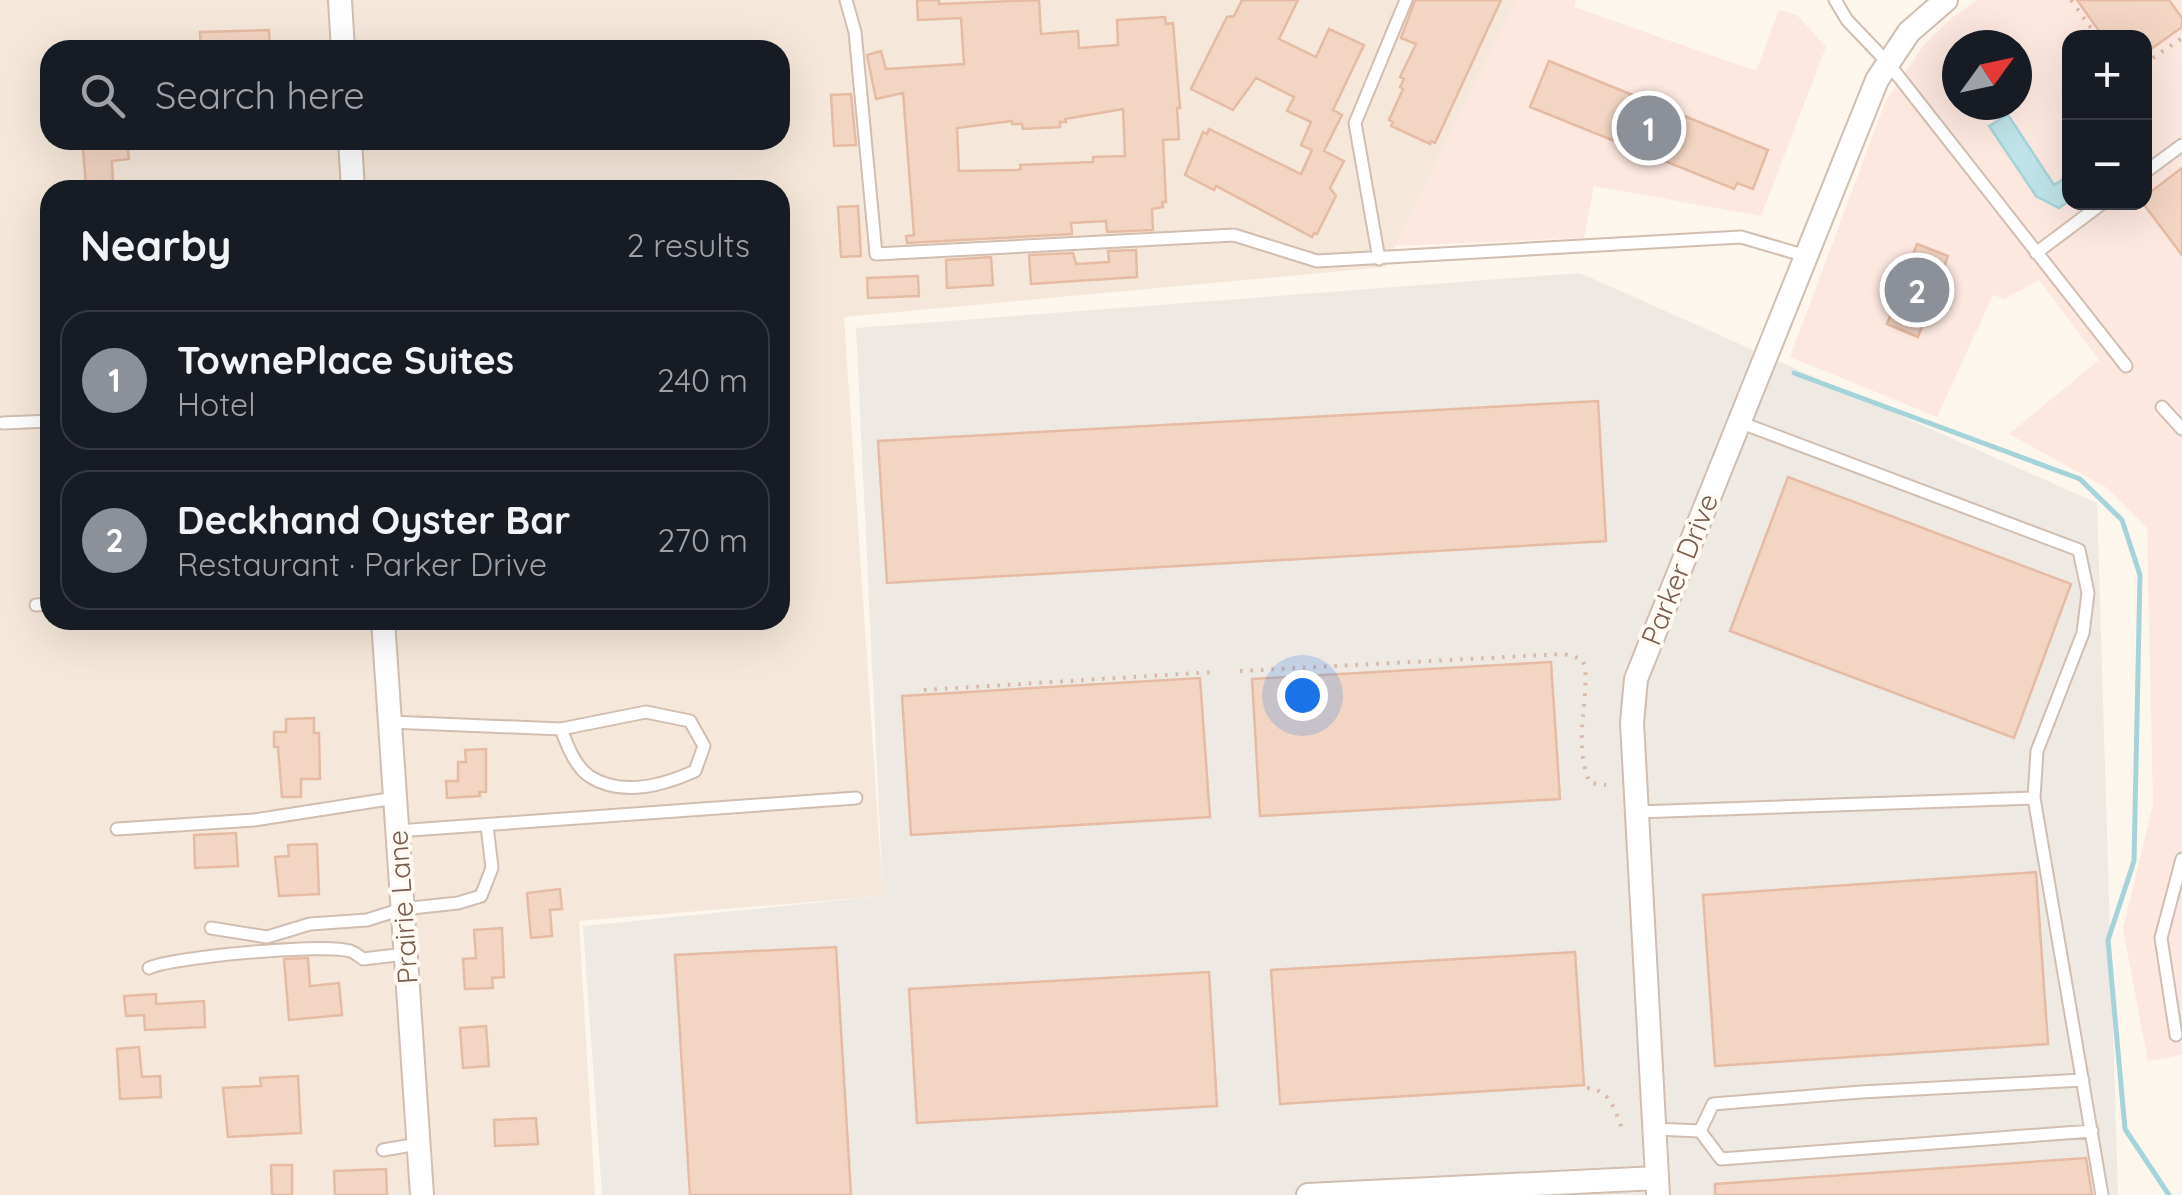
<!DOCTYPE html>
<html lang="en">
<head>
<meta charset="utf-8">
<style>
  body { margin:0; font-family:Quicksand,sans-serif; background:#242831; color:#f1f3f6 }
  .controls { position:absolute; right:30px; top:30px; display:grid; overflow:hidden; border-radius:20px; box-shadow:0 10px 40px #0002 }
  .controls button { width:90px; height:90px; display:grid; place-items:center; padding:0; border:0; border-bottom:2px solid #363941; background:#171b24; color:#f1f3f6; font:50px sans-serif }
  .compass { position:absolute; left:1942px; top:30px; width:90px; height:90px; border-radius:50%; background:#171b24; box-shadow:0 10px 40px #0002; rotate:57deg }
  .you { position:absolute; left:1302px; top:695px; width:35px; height:35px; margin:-25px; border:8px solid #fff; border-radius:50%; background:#1a73e8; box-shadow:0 0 0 15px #1a73e833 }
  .badge { display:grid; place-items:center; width:65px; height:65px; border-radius:50%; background:#8c9099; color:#fff; font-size:32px; font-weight:700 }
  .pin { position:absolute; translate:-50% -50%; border:5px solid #fff; box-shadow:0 2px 10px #0006 }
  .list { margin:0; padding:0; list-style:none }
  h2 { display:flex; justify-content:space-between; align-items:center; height:130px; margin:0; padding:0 40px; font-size:42px }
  h2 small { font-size:32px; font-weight:400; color:#9ea1a6 }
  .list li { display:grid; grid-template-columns:65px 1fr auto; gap:30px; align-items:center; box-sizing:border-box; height:140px; margin:0 20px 20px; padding:0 20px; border:2px solid #363941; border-radius:30px }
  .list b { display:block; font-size:38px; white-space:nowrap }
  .list p { margin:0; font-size:32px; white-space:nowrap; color:#9ea1a6 }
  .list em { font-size:32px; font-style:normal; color:#9ea1a6 }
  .icon { flex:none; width:55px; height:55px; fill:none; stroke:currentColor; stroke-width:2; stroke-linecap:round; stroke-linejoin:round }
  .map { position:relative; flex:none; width:2182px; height:1195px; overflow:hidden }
  .search { position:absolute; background:#171b24; box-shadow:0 10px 40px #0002; left:40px; top:40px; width:750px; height:110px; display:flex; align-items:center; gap:25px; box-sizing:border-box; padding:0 35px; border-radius:30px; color:#9ea1a6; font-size:38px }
  .panel { position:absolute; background:#171b24; box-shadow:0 10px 40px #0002; left:40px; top:180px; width:750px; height:450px; border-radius:30px }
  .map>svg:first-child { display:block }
  .residential { fill:#f5e8da; fill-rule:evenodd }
  .commercial { fill:#fde8e0; fill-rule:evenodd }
  .industrial { fill:#efe9e4 }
  .water { fill:#bfe3e8; stroke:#a5d3da; stroke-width:2.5 }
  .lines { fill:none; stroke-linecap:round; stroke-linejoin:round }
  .stream { stroke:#a5d3da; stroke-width:5 }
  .building { fill:#f3d5c3; stroke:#e6bba3; stroke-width:2.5; fill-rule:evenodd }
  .lane-casing { stroke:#d1beb0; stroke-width:15 }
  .street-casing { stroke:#d1beb0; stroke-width:26 }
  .path { stroke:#d9b8a5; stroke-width:4; stroke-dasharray:2.5 8; stroke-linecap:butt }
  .lane { stroke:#fff; stroke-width:11 }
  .street { stroke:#fff; stroke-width:22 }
  .labels { text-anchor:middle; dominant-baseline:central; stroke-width:8; stroke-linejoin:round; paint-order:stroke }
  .street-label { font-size:28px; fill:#7a5c4d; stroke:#fffaf3 }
</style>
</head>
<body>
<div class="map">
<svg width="2182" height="1195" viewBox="0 0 2182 1195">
  <rect width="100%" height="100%" fill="#fdf6ec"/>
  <!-- residential -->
  <path class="residential" d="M0,0H1516L1385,267L844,317L883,896L579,921L595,1195H0ZM50,50H780V140H50ZM50,190H780V620H50Z"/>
  <!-- commercial -->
  <path class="commercial" d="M1516,0H1576L1574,7L1756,71L1779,10L1797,15L1826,47L1761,216L1594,186L1584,238L1395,246Z
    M1977,0H2182V1055L2148,1061L2123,929L2153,804L2147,528L2107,488L2009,434L2099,360L2039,280L2004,299L1993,295L1937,417L1790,357L1886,100L1923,46L1953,17ZM2070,38H2144V202H2070ZM1957,45H2017V105H1957Z"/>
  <!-- industrial -->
  <path class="industrial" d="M1580,273L2097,503L2118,1195H602L583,926L883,896L856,328Z"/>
  <!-- water -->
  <path class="water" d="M2008,115L2054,185L2062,180L2069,189V201L2059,208L2036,196L1989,126Z"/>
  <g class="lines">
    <!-- stream -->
    <path class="stream" d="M1794,373L2080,479L2122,520L2140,575L2134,861L2108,940L2125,1129L2169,1195"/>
  </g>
  <!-- building -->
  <path class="building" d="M917,0H939V4L1039,0L1041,34L1078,31L1079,48L1118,45L1117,20L1165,17L1166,24L1173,23L1180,108H1177L1179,139L1163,140L1166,202H1162L1163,207L1152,209L1153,230L1107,232L1106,221L1071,223L1072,234L907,243L906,236L914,235L903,93L876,99L867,55L881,51L886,69L964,64L961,18L918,20ZM1123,109L1125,156L1093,157V162L1020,165L1021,169L1017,170L959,171L957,128L1012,121V124H1022L1023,129L1060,127V122H1066L1065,119Z
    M1242,0H1298L1279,39L1316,57L1329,29L1364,45L1333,110L1342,115L1324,151L1344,161L1330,188L1336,196L1317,234L1314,233L1312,237L1216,186L1214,190L1185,175L1203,132L1207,134L1209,129L1301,174L1312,150L1301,145L1311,122L1287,111L1294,97L1256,78L1233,110L1191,89L1227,17L1234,16Z
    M1415,0H1501L1435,143L1431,141L1430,144L1391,126L1393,122L1389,120L1403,89L1400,87L1404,79L1400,77L1416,44L1401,38Z
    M2077,0H2169L2182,18V27L2144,54V38H2104Z
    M269,30L270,50H201L200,32Z
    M1549,61L1768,150L1753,189L1737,183L1734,189L1530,107Z
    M851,94L856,145L834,146L831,95Z
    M127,143L129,159L112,161L113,184L86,186L83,148Z
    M2182,168V255L2142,202L2144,197Z
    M858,206L861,256L841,257L838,207Z
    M1917,244L1948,256L1918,337L1887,324Z
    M1136,250L1137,277L1031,284L1029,255L1073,253L1076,264L1109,262L1108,251Z
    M991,257L993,285L947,288L946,260Z
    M918,276L919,296L868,298L867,278Z
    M1598,401L1606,541L887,583L878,441Z
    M1788,477L2071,584L2014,738L1730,631Z
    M1551,662L1560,799L1260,816L1252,679Z
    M1200,678L1210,817L911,835L902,696Z
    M314,718V733H319L320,779H301V797H282L278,747H274V732H286V719Z
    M486,749V792H479L480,796L447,798L446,781H458V762H466L465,750Z
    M236,833L238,866L195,868L194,835Z
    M317,844L319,894L279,896L275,857L289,856L288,845Z
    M2036,872L2048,1044L1715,1066L1703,895Z
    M560,889L562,909L550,910L552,936L531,938L527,893Z
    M502,928L504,977L492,978L493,988L465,989L463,959L476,958L474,930Z
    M836,947L851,1195H690L675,955Z
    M1575,952L1584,1085L1280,1104L1271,970Z
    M308,958L310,986L339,983L342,1015L289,1020L284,959Z
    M1209,972L1217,1106L917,1123L909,989Z
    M156,994V1004L204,1001L205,1027L145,1030L144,1015L126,1016L124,996Z
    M486,1026L489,1066L463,1068L460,1028Z
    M139,1047L142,1077L160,1076L161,1097L120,1099L117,1049Z
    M298,1076L301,1133L228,1137L223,1088L261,1086L260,1078Z
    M536,1118L538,1144L495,1146L494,1120Z
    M2086,1158L2092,1195H1715V1184Z
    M271,1165H292V1195H272Z
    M386,1169L387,1195H335L334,1171Z"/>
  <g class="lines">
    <!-- lane casing -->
    <g class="lane-casing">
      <path id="lane" d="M846,0L855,32L876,254L1234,235L1317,261L1741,237L1806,256
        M1835,0L1847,20L1888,63L2126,366
        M2144,173L2182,145
        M2036,253L2104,202
        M1379,259L1355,123L1406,0
        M2162,407L2182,429
        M1739,422L2079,550L2088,593L2083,633L2037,751L2034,798L2102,1195
        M3,423L50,421
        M36,605L50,604
        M390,722L561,729L646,712L690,721L704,746L695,771C664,785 621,797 589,776C575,766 567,745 561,729
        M1637,812L2034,798
        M117,829L254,820L395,798
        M397,831L856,798
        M211,928L267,937L310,924L367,920L402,909L458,903L481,896L492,868L487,826
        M149,968C171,957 327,943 350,951C354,952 359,956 363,959L405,954
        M2176,1035L2161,938L2182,859
        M1655,1129L1700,1131
        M1700,1131L1721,1159L2092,1131
        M1700,1131L1713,1104L1861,1092L2083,1080
        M383,1150L418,1144"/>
    </g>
    <!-- street casing -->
    <g class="street-casing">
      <path id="street" d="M340,0L343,50
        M350,140L353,190
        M383,620L422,1195
        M1308,1195L1657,1178
        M1658,1195L1632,723L1636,679L1877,80L1909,32L1946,0"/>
    </g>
    <!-- path -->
    <path class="path" d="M2071,0L2098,38
      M2144,64L2182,38
      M1240,671L1564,654L1582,659L1585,667C1588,707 1573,745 1590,783L1606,785
      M924,690L1214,672
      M1587,1088C1611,1090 1615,1111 1623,1131"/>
    <!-- lane -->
    <use href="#lane" class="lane"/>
    <!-- street -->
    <use href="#street" class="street"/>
  </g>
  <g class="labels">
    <!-- street labels -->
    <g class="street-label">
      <text transform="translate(1679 569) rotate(-68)">Parker Drive</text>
      <text transform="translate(402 907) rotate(-94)">Prairie Lane</text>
    </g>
  </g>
</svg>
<div class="controls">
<button>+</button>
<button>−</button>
</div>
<svg class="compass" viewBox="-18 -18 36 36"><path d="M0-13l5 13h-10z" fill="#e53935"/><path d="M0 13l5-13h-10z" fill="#9ea1a6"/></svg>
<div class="you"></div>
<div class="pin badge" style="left:1649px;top:128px">1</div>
<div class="pin badge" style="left:1917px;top:290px">2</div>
<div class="search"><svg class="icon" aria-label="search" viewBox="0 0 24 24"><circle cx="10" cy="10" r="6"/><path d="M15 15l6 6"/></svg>Search here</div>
<section class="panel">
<h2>Nearby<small>2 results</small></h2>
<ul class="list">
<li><span class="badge">1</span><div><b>TownePlace Suites</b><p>Hotel</p></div><em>240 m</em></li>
<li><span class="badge">2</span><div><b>Deckhand Oyster Bar</b><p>Restaurant · Parker Drive</p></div><em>270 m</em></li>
</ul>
</section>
</div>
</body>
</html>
